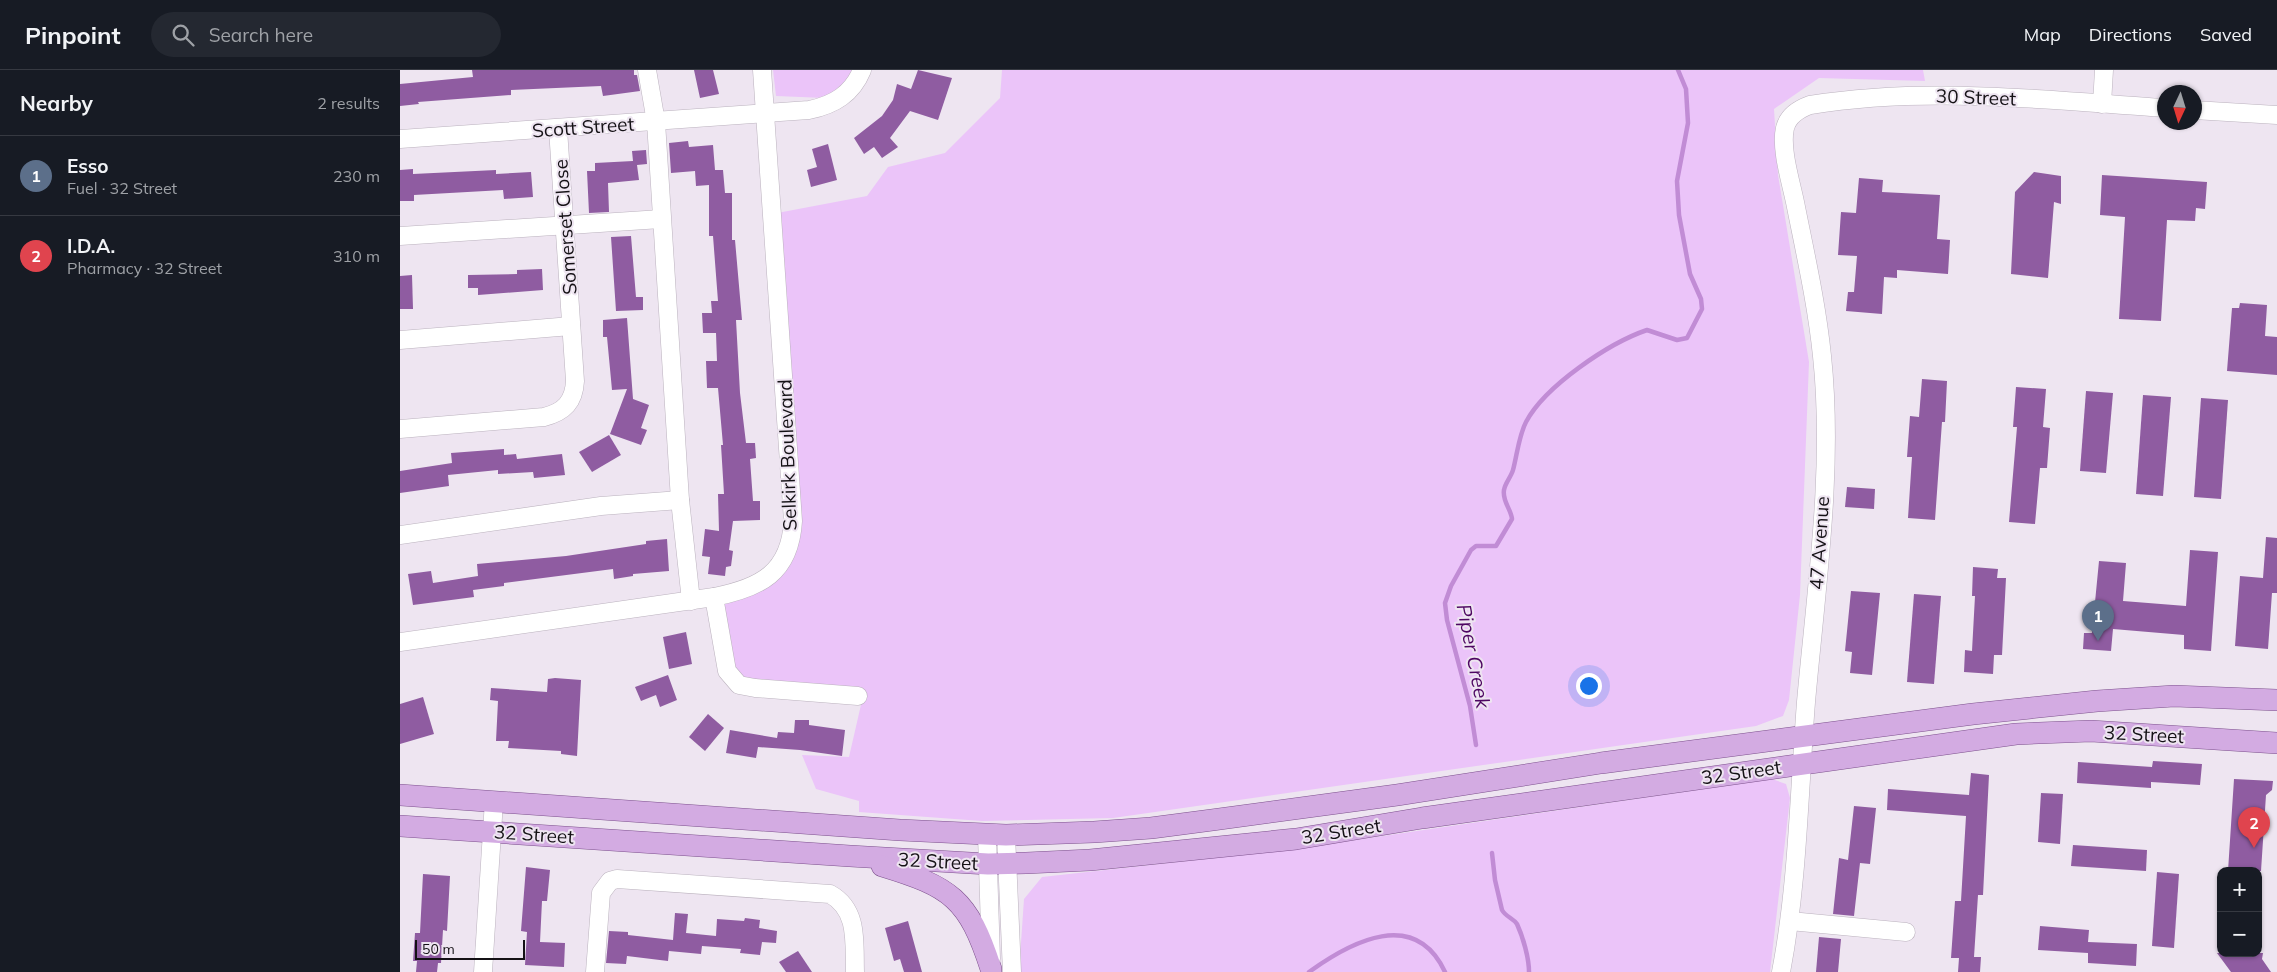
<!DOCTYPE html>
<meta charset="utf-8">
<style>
:root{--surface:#171b24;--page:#242831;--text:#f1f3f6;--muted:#9ea1a6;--line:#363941;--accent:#8c9099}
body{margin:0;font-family:Mulish,sans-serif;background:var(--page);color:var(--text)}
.controls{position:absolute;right:15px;bottom:15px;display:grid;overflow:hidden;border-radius:10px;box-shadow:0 1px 4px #0004}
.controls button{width:45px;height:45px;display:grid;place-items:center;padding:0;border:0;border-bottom:1px solid var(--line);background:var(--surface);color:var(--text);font:25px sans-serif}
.compass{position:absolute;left:1757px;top:15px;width:45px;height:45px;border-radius:50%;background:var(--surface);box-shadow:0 1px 4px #0004;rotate:184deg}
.scale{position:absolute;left:15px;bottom:12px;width:110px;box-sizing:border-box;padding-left:5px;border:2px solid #141115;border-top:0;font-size:14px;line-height:18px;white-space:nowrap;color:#141115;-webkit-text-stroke:4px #eee5f1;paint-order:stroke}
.you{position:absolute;left:1188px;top:615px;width:18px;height:18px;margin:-12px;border:4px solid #fff;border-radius:50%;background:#1a73e8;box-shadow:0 0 0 8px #1a73e833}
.badge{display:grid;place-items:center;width:32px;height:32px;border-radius:50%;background:var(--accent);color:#fff;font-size:16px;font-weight:700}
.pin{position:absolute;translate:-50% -41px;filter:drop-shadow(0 1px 2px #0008)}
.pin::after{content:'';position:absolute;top:26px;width:18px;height:15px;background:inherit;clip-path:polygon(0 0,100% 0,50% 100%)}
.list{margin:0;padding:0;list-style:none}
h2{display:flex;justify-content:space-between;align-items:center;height:65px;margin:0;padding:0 20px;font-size:21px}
h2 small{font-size:16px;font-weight:400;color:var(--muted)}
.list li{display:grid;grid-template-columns:32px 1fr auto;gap:15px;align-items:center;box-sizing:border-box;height:80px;padding:0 20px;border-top:1px solid var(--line)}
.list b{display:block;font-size:19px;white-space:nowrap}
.list p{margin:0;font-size:16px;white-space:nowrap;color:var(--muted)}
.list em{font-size:16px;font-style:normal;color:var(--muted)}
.icon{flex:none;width:28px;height:28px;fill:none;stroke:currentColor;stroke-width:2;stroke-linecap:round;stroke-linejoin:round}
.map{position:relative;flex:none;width:1877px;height:902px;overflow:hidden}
header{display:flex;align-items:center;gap:30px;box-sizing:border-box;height:70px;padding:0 25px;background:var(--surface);border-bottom:1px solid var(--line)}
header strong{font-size:24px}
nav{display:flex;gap:28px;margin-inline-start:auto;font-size:18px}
.search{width:350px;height:45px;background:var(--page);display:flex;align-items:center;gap:12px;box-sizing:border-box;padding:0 18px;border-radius:28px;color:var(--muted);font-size:19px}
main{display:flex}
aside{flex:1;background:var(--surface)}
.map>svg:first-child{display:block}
</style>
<header>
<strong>Pinpoint</strong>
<div class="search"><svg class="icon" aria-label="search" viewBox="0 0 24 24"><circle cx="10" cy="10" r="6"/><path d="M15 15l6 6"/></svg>Search here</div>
<nav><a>Map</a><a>Directions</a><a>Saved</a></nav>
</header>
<main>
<aside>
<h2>Nearby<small>2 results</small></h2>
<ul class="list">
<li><span class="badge" style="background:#5c6f8a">1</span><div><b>Esso</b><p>Fuel · 32 Street</p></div><em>230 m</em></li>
<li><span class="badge" style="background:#e0444e">2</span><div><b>I.D.A.</b><p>Pharmacy · 32 Street</p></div><em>310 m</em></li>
</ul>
</aside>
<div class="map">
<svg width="1877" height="902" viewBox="0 0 1877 902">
<rect width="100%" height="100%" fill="#eee5f1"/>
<g fill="#ebc4f9">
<path d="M373 0H452L451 8 425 28 376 26Z"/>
<path d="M602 0H1523L1525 11 1419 8 1374 39 1378 105 1409 292 1400 525 1389 630 1383 646 1356 656 713 748 582 751 459 742V731L416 719 402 685 449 687 463 626 339 615 314 527 341 522 390 475 372 144 467 126 488 97 545 83 600 28Z"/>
<path d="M1372 709 1386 714 1390 728 1370 902H619L624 829 642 807 894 779Z"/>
</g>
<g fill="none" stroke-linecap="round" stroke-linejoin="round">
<g stroke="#c18cd5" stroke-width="4.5">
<path d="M1076 675 1070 636 1047 550 1045 533 1051 516 1071 480 1076 476H1096L1112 449C1111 439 1102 431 1104 420 1105 413 1111 407 1113 400 1117 385 1119 365 1126 352 1145 316 1209 273 1247 260L1277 270 1287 268 1302 239 1301 229 1290 204 1279 145 1277 111 1288 53 1286 19 1278 0"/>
<path d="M1092 783 1095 810 1102 840C1106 847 1113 848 1117 854 1123 867 1129 888 1129 902"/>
<path d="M909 902C952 871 1015 838 1045 902"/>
</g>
</g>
<g fill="#8f5ca1">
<path d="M72 0H234V5H237L240 21 203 26 201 16 111 20V25L18 32 19 34 0 36V14L73 7Z"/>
<path d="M294 0H313L319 24 300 28Z"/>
<path d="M518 0 552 8 538 50 510 41 490 68 498 77 482 88 474 77 464 84 454 68 482 46 493 30 497 14 511 19Z"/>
<path d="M288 71 289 77 313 75 315 100H323L325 123H332V170H335L342 250H336L340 323 346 373H355L356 388 350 389 353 431H360V450L333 451 329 480 333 481 331 496 326 497 325 506 308 504 310 487 302 486 305 459 319 461 318 424H324L321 375H323L318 318H307L306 291H317L316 263H303L302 243H312L311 231H318L313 166H309V115L296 116 295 101 271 103 269 73Z"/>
<path d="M428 74 437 110 411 117 407 100 417 97 412 79Z"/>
<path d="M246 80 247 94 237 95 239 110 208 113 209 142 189 143 187 101H195V93L233 91 232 81Z"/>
<path d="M13 99V104L96 100V104L131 102 133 127 104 129 103 120 14 125V131H0V100Z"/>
<path d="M1634 102 1661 106V134L1654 132 1648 208 1611 204 1615 122Z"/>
<path d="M1702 105 1807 112 1805 139 1796 138 1795 151 1767 150 1761 251 1719 249 1725 147 1700 145Z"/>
<path d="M1459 108 1483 110 1482 122 1540 125 1537 169 1550 170 1548 204 1497 200V208L1484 207 1482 244 1446 241 1448 222H1454L1457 186 1438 185 1441 142 1456 143Z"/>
<path d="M231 166 236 227H243V240L216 241 211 167Z"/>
<path d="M142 199 143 220 78 225V218H68V205L117 204V200Z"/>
<path d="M12 205 13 239H0V206Z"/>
<path d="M1840 233 1867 235 1865 266 1877 267V305L1827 301 1832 238H1839Z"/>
<path d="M227 248 233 329 249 335 241 358 247 360 241 375 210 364 227 319 212 320 207 267H203V250Z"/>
<path d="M1522 309 1547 311 1545 352H1542L1535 450 1508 448 1512 387H1507L1510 346 1519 347Z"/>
<path d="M1616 317 1646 319 1643 357 1650 358 1647 398H1640L1635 454 1609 452 1617 357H1613Z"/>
<path d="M1686 321 1713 323 1706 403 1680 401Z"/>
<path d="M1743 325 1771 327 1763 426 1736 424Z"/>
<path d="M1801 328 1828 330 1821 429 1794 427Z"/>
<path d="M209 365 221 385 192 402 179 382Z"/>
<path d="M104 379V385L116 384 117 389 162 384 165 405 134 408 133 402 98 404V400L48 405 49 416 0 423V401L52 393 51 383Z"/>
<path d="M1447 417 1475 419 1474 439 1445 437Z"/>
<path d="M1866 467 1877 468V523H1872L1868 579 1835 576 1840 506 1863 508Z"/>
<path d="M267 469 269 501 233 504V506L214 509 213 499 104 513V516L73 520 74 527 13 535 8 504 31 501 33 513 78 506 77 494 166 486 246 474V471Z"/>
<path d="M1790 480 1818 482 1811 581 1784 579V565L1713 559 1711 581 1683 579 1684 563H1692L1699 491 1726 493 1723 531 1786 536Z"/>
<path d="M1573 497 1598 499 1597 508H1606L1602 585H1594L1593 604 1564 602 1565 580 1572 581 1575 526H1572Z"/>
<path d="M1451 521 1480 523 1472 605 1450 603 1452 582 1445 581Z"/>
<path d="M1514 524 1541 526 1534 614 1507 612Z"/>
<path d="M286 562 292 594 269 599 263 567Z"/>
<path d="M268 605 277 630 260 637 256 625 241 631 235 617Z"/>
<path d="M155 608 181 610 177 686 161 684V681L108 678 109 671H96L98 631 90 630 91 618 147 622 148 609Z"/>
<path d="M23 627 34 664 0 674V634Z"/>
<path d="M308 644 324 658 305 681 289 667Z"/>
<path d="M395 650H409V655L445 660 442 686 400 680 358 677 356 688 326 683 330 660 377 668 378 662 394 663Z"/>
<path d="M1753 691 1802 694 1800 715 1751 712V718L1677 713 1678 692 1752 697Z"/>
<path d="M1571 703 1589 705 1583 825H1578L1574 887H1581L1580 902H1558L1559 888H1551L1555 831H1561L1566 746 1487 740 1488 719 1569 725Z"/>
<path d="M1834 709 1873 711 1872 720 1866 725 1861 801H1828Z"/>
<path d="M1641 723 1663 724 1660 774 1638 772Z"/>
<path d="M1454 736 1476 738 1470 794 1460 793 1454 846 1433 844 1439 788 1448 790Z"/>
<path d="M1673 775 1747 780 1746 801 1671 796Z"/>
<path d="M126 797 150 800 147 831H142L140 872 165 873 164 897 125 895 127 862 121 861Z"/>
<path d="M1757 802 1779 804 1774 878 1752 876Z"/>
<path d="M23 804 50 806 47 861 43 860 41 893H38L37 902H16L17 891H13L15 863H20Z"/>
<path d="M275 843 288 844 286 863 316 866 317 849 344 851 345 848 360 850 359 858 377 861 376 873 362 872 360 885 340 883 341 879 302 876 301 884 269 881 268 891 227 886 226 894 206 893 209 861 228 862V865L273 870Z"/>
<path d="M508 851 522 902H504L500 889 494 891 485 858Z"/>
<path d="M1640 856 1689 860 1688 872 1737 874 1736 896 1688 893V883L1638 880Z"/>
<path d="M1419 867 1441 869 1438 902H1416Z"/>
<path d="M398 881 412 902H386L379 892Z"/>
<path d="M1817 883H1863L1862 889 1871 902H1831Z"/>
</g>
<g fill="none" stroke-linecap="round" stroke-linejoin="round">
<defs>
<g id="minor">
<path d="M247 0 256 52 280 430 291 531"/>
<path d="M1702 34 1704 0"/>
<path d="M1794 40 1877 45"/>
<path d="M0 69 409 40C434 35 452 24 462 0"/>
<path d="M0 166 261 149"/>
<path d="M0 270 171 256"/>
<path d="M0 359 144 347C164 342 174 332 175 311L158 59"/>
<path d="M0 465 201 436 280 430"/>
<path d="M314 527 327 601 339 615 355 618 458 626"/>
<path d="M0 572 314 527C360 518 390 503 393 451L362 0"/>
<path d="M587 765 591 889"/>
<path d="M606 765 612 902"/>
<path d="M1390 851 1506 862"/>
<path d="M83 902 94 731"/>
<path d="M195 902 201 823 210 811 217 809 430 824C459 840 454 873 455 902"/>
<path d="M1381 902C1398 813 1399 722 1406 632 1416 520 1434 398 1422 286 1417 236 1406 187 1396 137 1392 115 1380 80 1385 58 1388 46 1399 39 1410 35 1528 16 1647 30 1764 38"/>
</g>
<g id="major">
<path d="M0 725 500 760 606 765 694 762 751 758 812 750 997 725 1201 693 1573 644 1697 631 1774 626 1877 630"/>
<path d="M0 756 450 786 588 794 626 793 690 790 896 769 1022 748 1616 664 1691 661 1877 673"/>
<path d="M482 796C551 817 568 828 591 899"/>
</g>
</defs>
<use href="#minor" stroke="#bbb2be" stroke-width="19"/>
<use href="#major" stroke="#7d518d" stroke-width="22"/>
<use href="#minor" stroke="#fff" stroke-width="18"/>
<use href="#major" stroke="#d3abe2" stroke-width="21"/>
</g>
<g text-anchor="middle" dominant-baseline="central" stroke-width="4" stroke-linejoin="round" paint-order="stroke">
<g font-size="19" fill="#141115" stroke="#eee5f1">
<text transform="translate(1576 27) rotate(2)">30 Street</text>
<text transform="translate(183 57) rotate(-4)">Scott Street</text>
<text transform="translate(165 157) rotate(-94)">Somerset Close</text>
<text transform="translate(387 385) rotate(-92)">Selkirk Boulevard</text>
<text transform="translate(1419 473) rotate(-86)">47 Avenue</text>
<text transform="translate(1744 664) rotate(3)">32 Street</text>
<text transform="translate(1341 702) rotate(-8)">32 Street</text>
<text transform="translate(941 761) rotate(-9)">32 Street</text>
<text transform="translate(134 764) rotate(4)">32 Street</text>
<text transform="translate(538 791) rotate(3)">32 Street</text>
</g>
<g font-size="20" font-style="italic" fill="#4e0762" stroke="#eee5f1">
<text transform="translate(1074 586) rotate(79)">Piper Creek</text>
</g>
</g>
</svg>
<div class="controls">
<button>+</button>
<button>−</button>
</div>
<svg class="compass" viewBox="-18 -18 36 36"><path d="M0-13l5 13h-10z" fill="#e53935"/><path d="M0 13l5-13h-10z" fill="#9ea1a6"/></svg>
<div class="scale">50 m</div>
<div class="you"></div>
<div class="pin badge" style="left:1698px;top:571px;background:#5c6f8a">1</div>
<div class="pin badge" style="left:1854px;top:778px;background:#e0444e">2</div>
</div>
</main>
